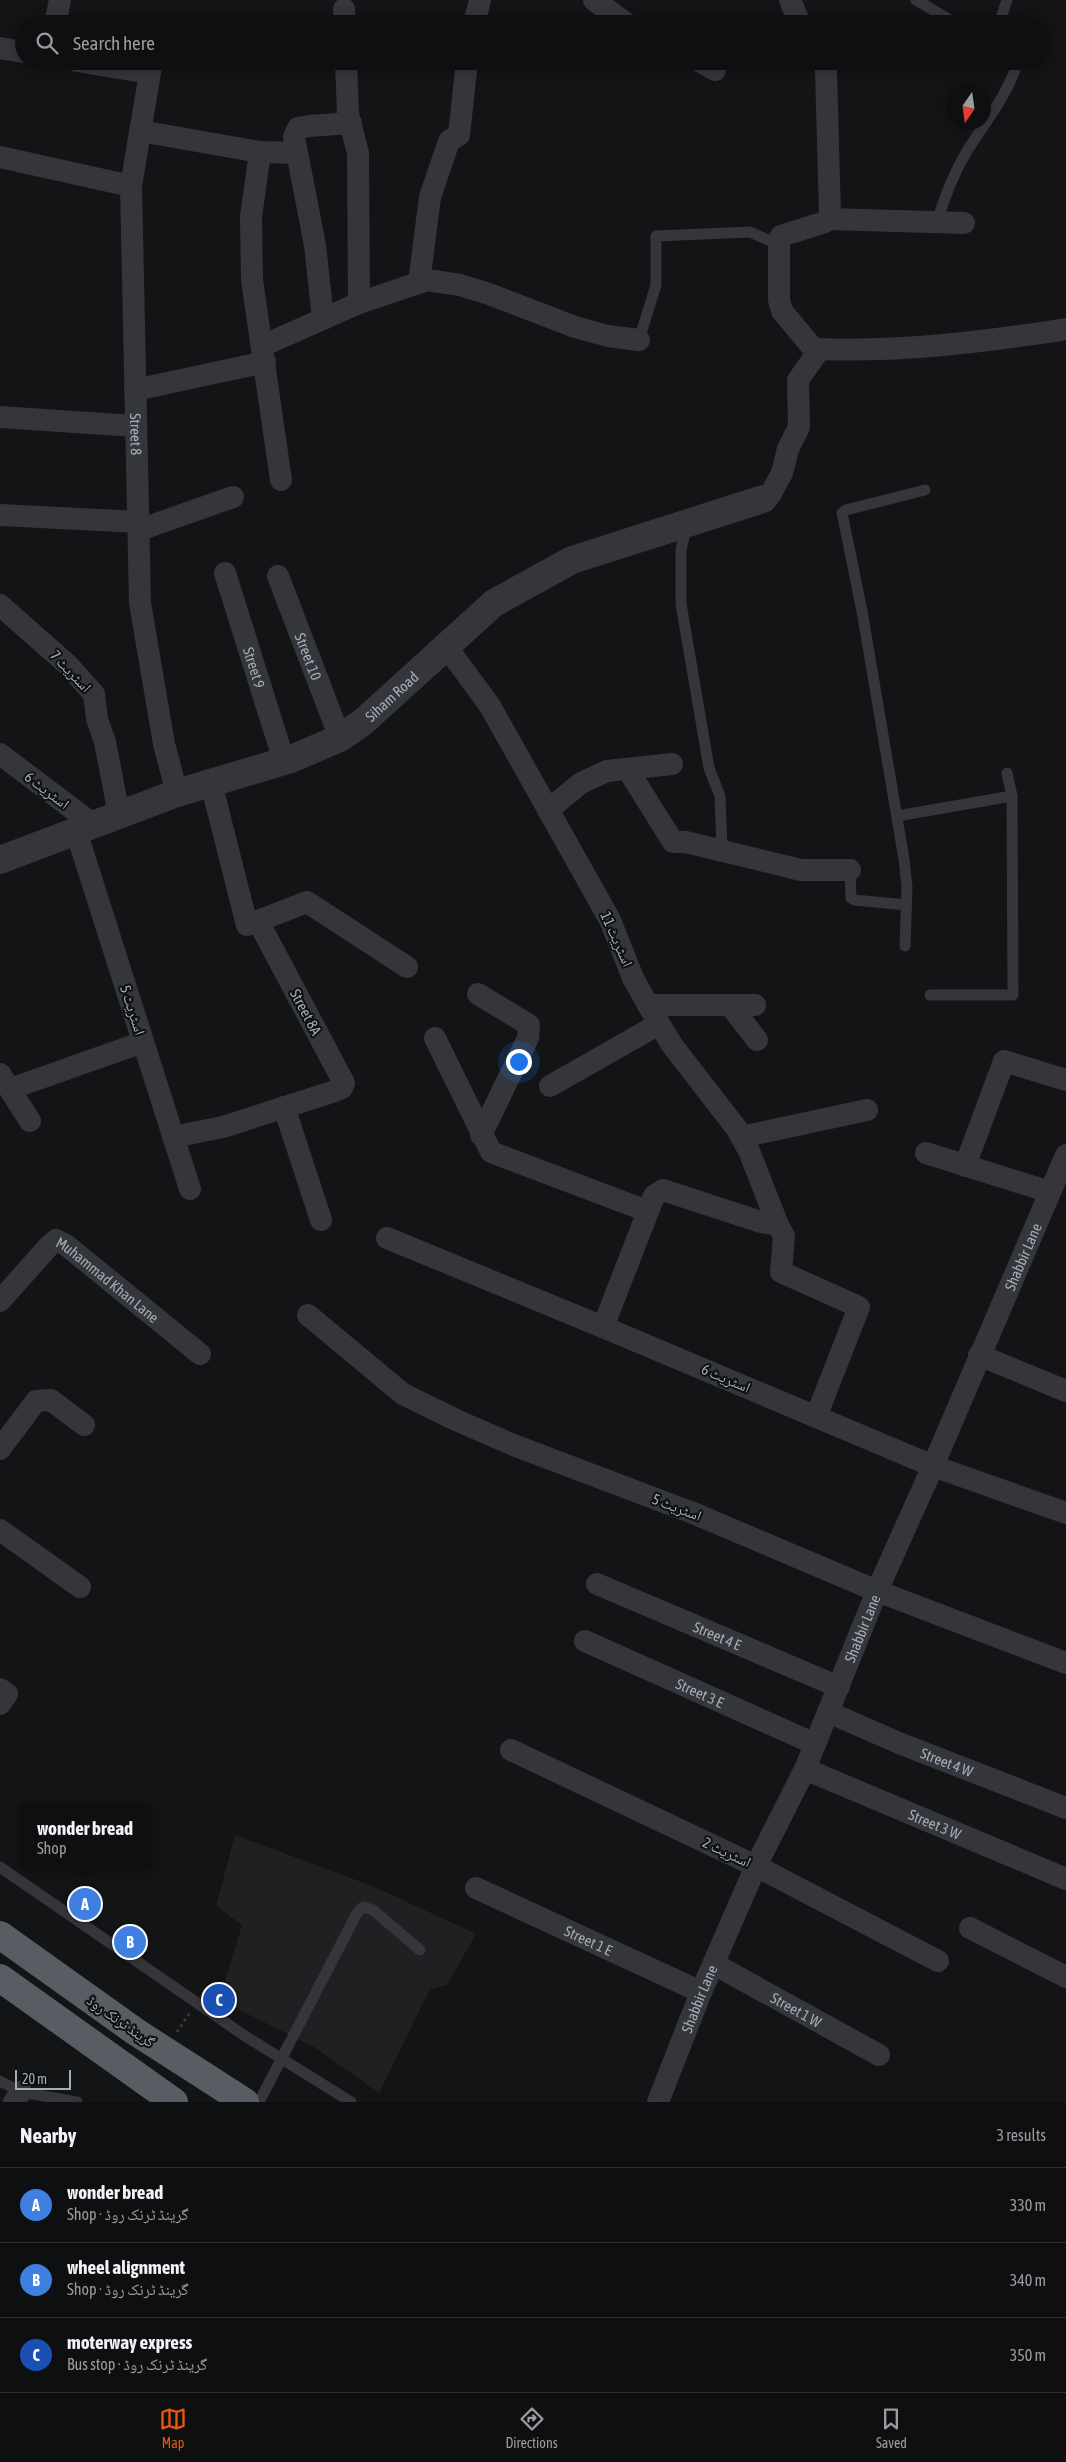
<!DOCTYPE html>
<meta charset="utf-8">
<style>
:root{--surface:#0e0f10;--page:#171819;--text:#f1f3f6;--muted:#9b9c9f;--line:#2e2f30;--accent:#ea580c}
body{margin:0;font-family:"Asap Condensed","Noto Naskh Arabic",sans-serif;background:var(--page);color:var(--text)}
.compass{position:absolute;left:946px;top:85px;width:45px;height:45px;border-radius:50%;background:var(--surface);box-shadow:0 2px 12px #0003;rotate:193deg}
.scale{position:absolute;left:15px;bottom:12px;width:56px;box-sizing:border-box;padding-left:5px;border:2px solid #a4acb7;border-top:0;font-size:14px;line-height:18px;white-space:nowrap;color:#a4acb7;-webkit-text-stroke:4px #0e0f10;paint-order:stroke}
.you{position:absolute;left:518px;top:1061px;width:18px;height:18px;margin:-12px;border:4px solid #fff;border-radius:50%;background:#1a73e8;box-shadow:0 0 0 8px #1a73e833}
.badge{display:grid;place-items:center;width:32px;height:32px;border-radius:50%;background:var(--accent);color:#fff;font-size:16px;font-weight:700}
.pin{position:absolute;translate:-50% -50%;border:2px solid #fff;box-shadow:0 1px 5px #0006}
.popup{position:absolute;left:20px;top:1804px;width:130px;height:65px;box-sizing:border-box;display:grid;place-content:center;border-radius:0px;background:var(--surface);filter:drop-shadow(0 1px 4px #0005);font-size:16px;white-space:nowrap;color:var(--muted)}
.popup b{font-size:19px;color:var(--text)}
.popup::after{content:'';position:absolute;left:50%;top:100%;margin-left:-10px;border:10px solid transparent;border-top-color:var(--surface)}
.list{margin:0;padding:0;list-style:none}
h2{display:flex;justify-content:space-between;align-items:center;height:65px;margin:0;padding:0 20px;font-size:21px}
h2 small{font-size:16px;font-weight:400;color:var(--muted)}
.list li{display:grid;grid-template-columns:32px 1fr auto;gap:15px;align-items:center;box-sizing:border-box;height:75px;padding:0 20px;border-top:1px solid var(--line)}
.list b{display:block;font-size:19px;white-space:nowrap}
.list p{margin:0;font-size:16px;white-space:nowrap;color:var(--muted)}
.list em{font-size:16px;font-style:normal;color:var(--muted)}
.icon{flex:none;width:28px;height:28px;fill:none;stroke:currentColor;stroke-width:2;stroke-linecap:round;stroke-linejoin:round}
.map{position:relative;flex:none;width:1066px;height:2102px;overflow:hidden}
.search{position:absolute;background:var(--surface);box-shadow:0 2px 12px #0003;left:15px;right:15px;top:15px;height:55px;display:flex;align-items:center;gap:12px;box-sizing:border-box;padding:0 18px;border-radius:28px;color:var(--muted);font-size:19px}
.sheet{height:290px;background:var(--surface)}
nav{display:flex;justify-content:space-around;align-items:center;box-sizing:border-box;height:70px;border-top:1px solid var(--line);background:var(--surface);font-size:14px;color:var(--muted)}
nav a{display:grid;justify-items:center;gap:2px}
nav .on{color:var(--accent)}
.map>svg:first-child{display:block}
</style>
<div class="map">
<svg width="1066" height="2102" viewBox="0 0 1066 2102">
<rect width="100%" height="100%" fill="#131415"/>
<path fill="#1f2022" d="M235 1835 375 1887 476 1934 447 1985 430 1989 379 2093 314 2047 219 2000 242 1925 216 1906Z"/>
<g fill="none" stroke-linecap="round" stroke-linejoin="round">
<path stroke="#3a3d42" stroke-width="3" stroke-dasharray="2.5 4" stroke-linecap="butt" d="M177 2032 189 2014"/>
<g stroke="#34363b" stroke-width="11">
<path d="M916 0 957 24"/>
<path d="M999 24 1007 0"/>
<path d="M937 222C944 198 954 173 967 151 985 122 1008 95 1018 61"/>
<path d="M639 340 656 285V236L750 232 768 240H779"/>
<path d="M687 524 681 550V604L709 768 720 796 722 850"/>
<path d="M897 816 1012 796"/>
<path d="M850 870 851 898 854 900 907 905"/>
<path d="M905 946 907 887 904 859 862 611 842 513 846 510 925 490"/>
<path d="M930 995H1013L1012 796 1007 773"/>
<path d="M0 1867 245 2036 351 2102"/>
<path d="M0 2081 21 2092 77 2102"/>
<path d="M259 2102 357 1913 363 1907 373 1910 420 1950"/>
</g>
<g stroke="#34363b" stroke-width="22">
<path d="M594 0 627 24"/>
<path d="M790 0 800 24"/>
<path d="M344 9 345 24"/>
<path d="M55 24 60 0"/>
<path d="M474 24 480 0"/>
<path d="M0 48 24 52"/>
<path d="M77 61 149 73"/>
<path id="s1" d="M152 61 131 186 140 603 164 744 177 793"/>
<path d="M346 61 348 114 358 153 359 303"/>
<path d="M699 61 715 70"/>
<path d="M140 131 260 152 297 153"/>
<path d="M260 152 251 217 252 280 281 480"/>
<path d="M0 157 131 186"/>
<path d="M828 219 964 223"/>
<path d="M419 283 430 197 449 141 459 135 467 61"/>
<path d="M323 319 315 245 294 137 298 128 309 126 351 123"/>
<path d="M262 346 359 303 427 280 460 285 489 294 575 327 608 336 639 340"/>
<path d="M817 353 782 311 779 300V240L781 236 825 222 830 216 826 70 823 61"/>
<path d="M135 390 265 362"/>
<path d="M0 417 134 426"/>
<path d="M763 499 770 495 782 473 788 449 799 427 798 380 820 349C902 352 985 342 1066 329"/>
<path d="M0 515 139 522"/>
<path d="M139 530 233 497"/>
<path id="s2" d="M225 573 284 761"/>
<path id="s3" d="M278 576 340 738"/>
<path d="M0 605 68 665 94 694 97 719 105 742 119 815"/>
<path d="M446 646 490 706 610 920 633 978 648 1005 672 1045 737 1129 749 1151 778 1225 761 1222 663 1190 654 1196 603 1327"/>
<path d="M0 754 94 825"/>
<path d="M628 770 673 842H686L801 870H850"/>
<path d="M548 810 581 783 607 771 672 764"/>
<path d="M76 831 190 1189"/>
<path d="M258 921 307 902 407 967"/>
<path d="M478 994 529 1025 528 1038 481 1135"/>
<path d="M648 1005H755"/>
<path d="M730 1005 757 1040"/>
<path d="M435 1038 491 1152 647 1211"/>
<path d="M0 1074 30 1121"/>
<path d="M550 1086 659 1024"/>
<path d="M10 1089 143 1042"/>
<path d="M284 1107 321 1220"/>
<path d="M173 1137 223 1127 335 1091 342 1088 344 1083 258 921 247 925 211 783"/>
<path d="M741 1137 867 1110"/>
<path d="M926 1153 1050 1192"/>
<path d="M965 1166 1004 1061 1066 1080"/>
<path d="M778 1225 784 1236 781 1272 859 1307 816 1417"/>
<path d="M387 1238 603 1327 933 1466 1066 1513"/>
<path id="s4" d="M0 1301 49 1246 56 1240 66 1245 200 1354"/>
<path d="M308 1315 403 1394 456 1420 511 1444 693 1513 877 1591 1066 1663"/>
<path d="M979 1355 1066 1391"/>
<path d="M0 1449 36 1401 51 1400 84 1425"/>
<path d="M0 1530 80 1587"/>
<path id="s5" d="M597 1584 839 1687"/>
<path id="s6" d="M585 1641 815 1744"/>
<path d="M0 1689 7 1694 0 1704"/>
<path id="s7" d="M828 1712 899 1743 1066 1808"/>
<path d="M511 1750 756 1866 938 1961"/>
<path id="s8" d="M805 1769 1066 1879"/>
<path id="s9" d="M476 1888 701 1992"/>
<path d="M970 1928 1066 1977"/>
<path id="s10" d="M714 1964 879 2055"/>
<path d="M14 2102 21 2092"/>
<path id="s11" d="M658 2102 701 1992 756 1866 805 1769 877 1591 933 1466 1066 1155"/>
</g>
<path stroke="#34363b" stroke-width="28" id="s12" d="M0 860 177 793 291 759 340 738 363 722 494 603 572 560 763 499"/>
<g stroke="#585c63" stroke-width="28">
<path d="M0 1935 136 2032 245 2102"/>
<path d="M0 1978 174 2102"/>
</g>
</g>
<g text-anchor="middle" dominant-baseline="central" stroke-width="4" stroke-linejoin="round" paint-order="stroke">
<g font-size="15" fill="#a4acb7" stroke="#0e0f10">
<text stroke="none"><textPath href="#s1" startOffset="375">Street 8</textPath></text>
<text stroke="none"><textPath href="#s3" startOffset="86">Street 10</textPath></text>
<text stroke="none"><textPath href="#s2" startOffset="99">Street 9</textPath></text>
<text transform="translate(71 671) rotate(46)">اسٹریٹ 7</text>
<text stroke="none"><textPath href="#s12" startOffset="428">Siham Road</textPath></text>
<text transform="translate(47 790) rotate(37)">اسٹریٹ 6</text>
<text transform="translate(617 939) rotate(66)">اسٹریٹ 11</text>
<text transform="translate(133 1010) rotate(72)">اسٹریٹ 5</text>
<text transform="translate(306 1012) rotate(62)">Street 8A</text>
<text stroke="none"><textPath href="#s11" startOffset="921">Shabbir Lane</textPath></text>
<text stroke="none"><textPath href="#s4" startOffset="148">Muhammad Khan Lane</textPath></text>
<text transform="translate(726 1378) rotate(23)">اسٹریٹ 6</text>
<text transform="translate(677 1507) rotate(21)">اسٹریٹ 5</text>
<text stroke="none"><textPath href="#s11" startOffset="516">Shabbir Lane</textPath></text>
<text stroke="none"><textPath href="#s5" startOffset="131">Street 4 E</textPath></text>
<text stroke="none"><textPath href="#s6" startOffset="126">Street 3 E</textPath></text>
<text stroke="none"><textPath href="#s7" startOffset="129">Street 4 W</textPath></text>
<text stroke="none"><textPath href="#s8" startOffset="141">Street 3 W</textPath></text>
<text transform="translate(727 1852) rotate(25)">اسٹریٹ 2</text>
<text stroke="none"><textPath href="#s9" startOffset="124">Street 1 E</textPath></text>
<text stroke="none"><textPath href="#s11" startOffset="111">Shabbir Lane</textPath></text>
<text stroke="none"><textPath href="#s10" startOffset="94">Street 1 W</textPath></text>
<text transform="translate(121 2021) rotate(35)">گرینڈ ٹرنک روڈ</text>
</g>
</g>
</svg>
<svg class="compass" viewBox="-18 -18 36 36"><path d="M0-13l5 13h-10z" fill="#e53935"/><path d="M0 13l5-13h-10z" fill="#9b9c9f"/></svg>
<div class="scale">20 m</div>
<div class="you"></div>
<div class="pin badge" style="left:85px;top:1904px;background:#3f7fe0">A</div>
<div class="popup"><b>wonder bread</b>Shop</div>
<div class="pin badge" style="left:130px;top:1942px;background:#3f7fe0">B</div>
<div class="pin badge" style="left:219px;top:2000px;background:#1a4fb4">C</div>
<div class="search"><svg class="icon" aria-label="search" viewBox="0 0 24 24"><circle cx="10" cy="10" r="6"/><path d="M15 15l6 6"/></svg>Search here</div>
</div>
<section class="sheet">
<h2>Nearby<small>3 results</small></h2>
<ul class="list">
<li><span class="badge" style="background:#3f7fe0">A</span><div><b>wonder bread</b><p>Shop · گرینڈ ٹرنک روڈ</p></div><em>330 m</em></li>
<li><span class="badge" style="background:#3f7fe0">B</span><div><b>wheel alignment</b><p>Shop · گرینڈ ٹرنک روڈ</p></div><em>340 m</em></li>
<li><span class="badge" style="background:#1a4fb4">C</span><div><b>moterway express</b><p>Bus stop · گرینڈ ٹرنک روڈ</p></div><em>350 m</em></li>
</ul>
</section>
<nav>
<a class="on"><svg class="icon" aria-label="map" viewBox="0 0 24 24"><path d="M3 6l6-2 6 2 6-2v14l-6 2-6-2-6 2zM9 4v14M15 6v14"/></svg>Map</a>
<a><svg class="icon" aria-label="directions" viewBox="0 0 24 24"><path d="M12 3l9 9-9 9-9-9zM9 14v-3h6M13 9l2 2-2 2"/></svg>Directions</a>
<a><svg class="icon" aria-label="saved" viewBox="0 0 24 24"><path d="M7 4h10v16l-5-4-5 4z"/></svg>Saved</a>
</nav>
